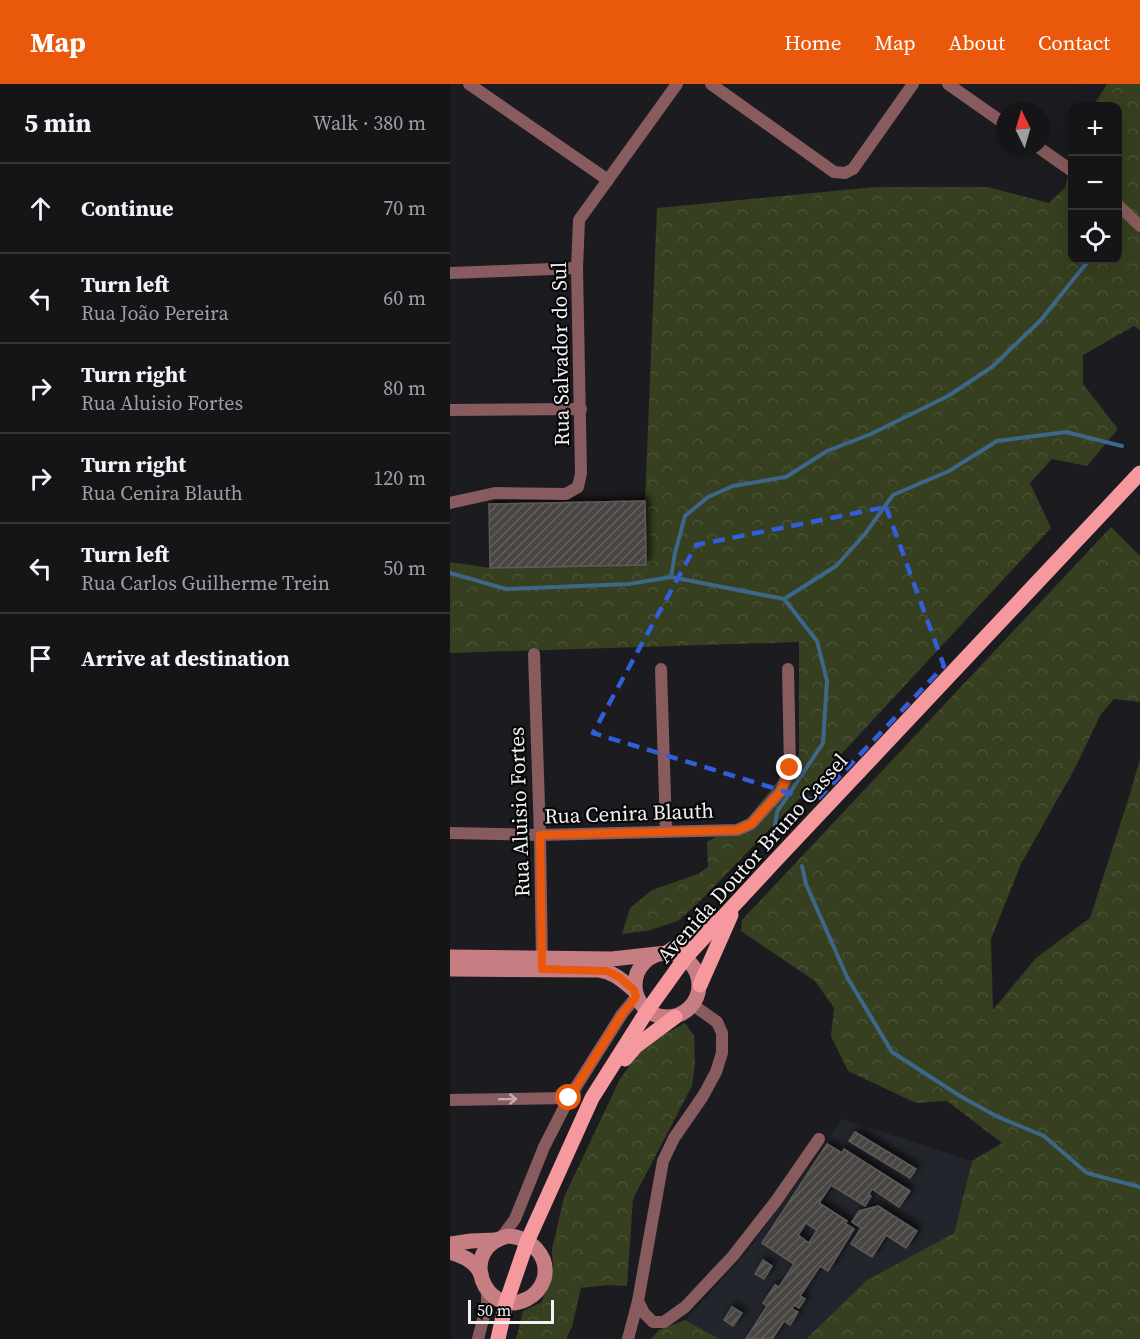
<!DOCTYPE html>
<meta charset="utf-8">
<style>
:root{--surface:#151518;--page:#1e1e21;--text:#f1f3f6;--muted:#9d9fa2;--line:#343437;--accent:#ea580c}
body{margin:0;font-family:"Source Serif 4",serif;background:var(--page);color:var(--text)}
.controls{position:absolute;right:18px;top:18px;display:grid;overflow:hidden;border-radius:12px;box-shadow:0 6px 24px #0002}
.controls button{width:54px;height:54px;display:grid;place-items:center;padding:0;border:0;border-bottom:2px solid var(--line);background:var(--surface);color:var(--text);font:30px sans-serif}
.compass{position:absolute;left:546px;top:18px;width:54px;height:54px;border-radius:50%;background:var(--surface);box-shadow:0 6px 24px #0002;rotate:355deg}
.scale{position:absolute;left:18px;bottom:15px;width:86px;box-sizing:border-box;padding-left:6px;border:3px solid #f1f2f4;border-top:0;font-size:16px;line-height:21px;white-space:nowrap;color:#f1f2f4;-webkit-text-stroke:4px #070708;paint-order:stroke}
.stop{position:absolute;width:18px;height:18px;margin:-14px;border:4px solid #ea580c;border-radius:50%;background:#fff}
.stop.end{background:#ea580c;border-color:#fff;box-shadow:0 2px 6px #0008}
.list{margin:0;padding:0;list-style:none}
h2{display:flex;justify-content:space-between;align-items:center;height:78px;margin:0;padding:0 24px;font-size:26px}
h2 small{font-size:20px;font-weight:400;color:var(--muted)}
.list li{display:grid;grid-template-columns:39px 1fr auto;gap:18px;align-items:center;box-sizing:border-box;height:90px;padding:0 24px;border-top:2px solid var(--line)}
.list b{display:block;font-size:22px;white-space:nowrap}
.list p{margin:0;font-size:20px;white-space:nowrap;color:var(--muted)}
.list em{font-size:20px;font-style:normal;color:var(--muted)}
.icon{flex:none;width:33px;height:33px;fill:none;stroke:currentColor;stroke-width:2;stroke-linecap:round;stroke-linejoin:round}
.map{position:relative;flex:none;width:690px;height:1255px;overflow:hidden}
header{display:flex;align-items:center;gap:36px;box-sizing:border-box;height:84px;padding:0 30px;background:var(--accent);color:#fff}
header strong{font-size:28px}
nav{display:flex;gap:33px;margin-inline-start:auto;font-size:21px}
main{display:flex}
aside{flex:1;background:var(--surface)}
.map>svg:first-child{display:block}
</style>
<header>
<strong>Map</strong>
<nav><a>Home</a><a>Map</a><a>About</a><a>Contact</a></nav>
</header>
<main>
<aside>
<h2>5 min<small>Walk · 380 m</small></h2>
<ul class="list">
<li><svg class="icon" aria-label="ahead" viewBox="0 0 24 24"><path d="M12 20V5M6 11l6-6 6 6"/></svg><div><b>Continue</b></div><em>70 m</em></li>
<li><svg class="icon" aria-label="left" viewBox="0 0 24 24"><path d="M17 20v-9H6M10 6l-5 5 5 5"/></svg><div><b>Turn left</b><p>Rua João Pereira</p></div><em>60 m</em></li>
<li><svg class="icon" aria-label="right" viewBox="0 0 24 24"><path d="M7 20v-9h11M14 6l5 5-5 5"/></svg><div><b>Turn right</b><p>Rua Aluisio Fortes</p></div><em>80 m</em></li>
<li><svg class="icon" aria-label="right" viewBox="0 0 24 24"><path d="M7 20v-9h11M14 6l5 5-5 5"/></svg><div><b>Turn right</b><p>Rua Cenira Blauth</p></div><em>120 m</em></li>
<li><svg class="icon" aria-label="left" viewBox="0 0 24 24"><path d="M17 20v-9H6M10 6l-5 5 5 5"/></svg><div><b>Turn left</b><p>Rua Carlos Guilherme Trein</p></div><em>50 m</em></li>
<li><svg class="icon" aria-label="arrive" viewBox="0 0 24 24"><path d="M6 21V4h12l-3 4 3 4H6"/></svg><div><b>Arrive at destination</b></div></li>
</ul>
</aside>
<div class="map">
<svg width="690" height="1255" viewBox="0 0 690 1255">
<defs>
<pattern id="forest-crowns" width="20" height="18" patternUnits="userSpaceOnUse" patternTransform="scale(1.5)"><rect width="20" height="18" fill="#363f1f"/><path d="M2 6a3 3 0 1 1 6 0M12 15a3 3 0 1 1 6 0" fill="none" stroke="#4a5235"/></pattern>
<pattern id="building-hatch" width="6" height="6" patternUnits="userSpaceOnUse" patternTransform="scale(1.5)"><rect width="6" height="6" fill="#484542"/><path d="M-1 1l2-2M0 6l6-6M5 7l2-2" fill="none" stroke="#63605e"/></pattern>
<filter id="shadow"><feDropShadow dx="4.5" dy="-4.5" stdDeviation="3" flood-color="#0009"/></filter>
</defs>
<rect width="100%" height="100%" fill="#1c1c20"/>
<path fill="#23252d" d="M392 1035 522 1077 504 1149 417 1196 356 1255H270L235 1236 297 1168Z"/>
<g fill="url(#forest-crowns)">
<path d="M657 0H690V246L684 242 633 271V300L668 345 637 382 602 375 580 399 601 444 372 691 250 817 228 837 197 847 172 850 180 824 202 806 248 790 258 783 257 758 298 734 349 671V558L0 569V478L40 484 196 481 195 417 207 124 425 103H537L599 119 615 104 622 75V176H668V22H643Z"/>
<path d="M661 443 690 472V618L664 615 651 630 625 684 571 780 541 855 543 926 586 874 640 834 679 713 690 675V1255H356L417 1196 504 1149 522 1077 552 1059 497 1017 466 1019 398 987 381 952 384 924 365 897 291 847 292 836Z"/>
<path d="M235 939 244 952 245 979 242 1002 183 1115 177 1202 158 1201 131 1204 122 1243 116 1255H66L73 1227 92 1218 103 1183 102 1165 114 1113 170 995 194 962Z"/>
<path d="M235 1236 270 1255H201L209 1246Z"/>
</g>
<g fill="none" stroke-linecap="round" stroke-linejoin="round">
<g stroke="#3d6789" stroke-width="4">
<path d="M0 489 56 505 179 500 221 493 334 515 367 557 377 597 373 659 327 728 325 742"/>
<path d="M221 493 225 469 235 432 258 413 283 402 336 393 377 367 421 350 498 312 542 283 590 237 639 176"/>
<path d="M334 515 386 482 415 450 443 411 499 387 547 357 616 348 672 362"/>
<path d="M352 782 356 800 397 893 442 968 510 1012 548 1033 594 1052 637 1089 690 1103"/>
</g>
</g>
<g fill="url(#building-hatch)" stroke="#5d5a57" stroke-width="1.5" fill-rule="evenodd" filter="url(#shadow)">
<path d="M195 417 196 481 40 484 39 420Z"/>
<path d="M405 1048 466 1085 460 1094 399 1057Z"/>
<path d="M377 1060 392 1069 394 1065 460 1107 449 1123 422 1105 419 1110 421 1112 415 1122 381 1101 369 1119 397 1137 395 1139 404 1145 378 1187 370 1182 350 1212 355 1215 349 1224 344 1221 342 1225 348 1228 340 1241 334 1237 322 1255H296L317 1222 313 1219 325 1201 329 1203 344 1180 312 1159ZM356 1139 367 1146 359 1159 348 1151Z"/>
<path d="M428 1122 467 1147 456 1164 436 1151 422 1173 401 1160 411 1144 402 1138 409 1127Z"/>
<path d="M313 1176 322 1182 314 1195 305 1190Z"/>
<path d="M282 1223 292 1229 283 1242 274 1236Z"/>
</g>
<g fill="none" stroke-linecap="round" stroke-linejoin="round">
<g stroke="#885b5e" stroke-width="12">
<path d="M19 0 158 96"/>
<path d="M261 0 384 88 395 89 403 85 463 0"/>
<path d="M498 0 555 40"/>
<path d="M588 63 622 87"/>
<path d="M668 121 690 142"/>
<path d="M0 189 127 184"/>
<path d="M0 326 131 325"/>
<path d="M0 419 45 409 116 410 128 403 131 389 127 184 129 136 227 0"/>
<path d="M84 570 90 751 92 881"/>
<path d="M211 585 216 747"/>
<path d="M0 749 90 751 287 746 301 740 331 707 340 684 338 585"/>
<path d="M243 921 267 938 272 949V969L266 988 253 1012 224 1054 213 1077 188 1217 194 1229 203 1238H214L235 1223 283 1172 326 1117 369 1055"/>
<path d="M0 1016 119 1014"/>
<path d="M51 1154 65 1135 94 1063 119 1014 172 930 186 913"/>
<path d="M28 1255 37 1220V1205"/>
<path d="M178 1255 188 1217"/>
</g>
<g stroke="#c67e83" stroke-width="15">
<circle cx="217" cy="901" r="32"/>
<path d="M0 873 162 875 207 870"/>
<path d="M0 885 149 886C164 888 173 897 184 906"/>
<path d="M58 1152C80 1153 100 1172 94 1195 91 1204 85 1211 77 1215 35 1236 6 1164 58 1152Z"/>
<path d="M0 1160 21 1157 46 1156"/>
<path d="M0 1168C14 1173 24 1176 31 1190"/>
</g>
<g stroke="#f6999f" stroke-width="15">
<path d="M217 869 260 837"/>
<path d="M250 901 281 831"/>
<path d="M175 975 186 962 225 933"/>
<path d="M48 1255 56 1219 77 1158 142 1014 197 927 235 874 324 778 690 389"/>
</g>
</g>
<defs><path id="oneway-shaft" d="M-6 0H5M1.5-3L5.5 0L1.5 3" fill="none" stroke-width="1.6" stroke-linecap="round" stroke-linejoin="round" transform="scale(1.5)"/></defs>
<use stroke="#c2aeb0" href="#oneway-shaft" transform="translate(58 1015) rotate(-1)"/>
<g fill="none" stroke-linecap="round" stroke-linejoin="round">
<path stroke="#ea580c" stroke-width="8" d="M119 1014 172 930 186 913 184 906 169 893 157 887 92 885 90 751 287 746 301 740 331 707 340 684"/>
</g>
<path fill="none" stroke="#325edb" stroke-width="4.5" stroke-dasharray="12 8" stroke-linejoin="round" d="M436 423 494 582 366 717 143 649 246 461Z"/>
<g text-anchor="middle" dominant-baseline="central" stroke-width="4.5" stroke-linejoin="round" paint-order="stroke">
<g font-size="21" fill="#f1f2f4" stroke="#070708">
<text transform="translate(110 270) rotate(-91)">Rua Salvador do Sul</text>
<text transform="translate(69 728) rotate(-92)">Rua Aluisio Fortes</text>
<text transform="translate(179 729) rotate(-2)">Rua Cenira Blauth</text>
<text transform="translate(302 774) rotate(-48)">Avenida Doutor Bruno Cassel</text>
</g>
</g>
</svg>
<div class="controls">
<button>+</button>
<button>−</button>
<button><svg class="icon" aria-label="locate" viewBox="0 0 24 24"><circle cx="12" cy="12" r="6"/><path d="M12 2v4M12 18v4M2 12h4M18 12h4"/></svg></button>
</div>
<svg class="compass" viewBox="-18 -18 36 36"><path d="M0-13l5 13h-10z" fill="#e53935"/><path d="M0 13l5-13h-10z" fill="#9d9fa2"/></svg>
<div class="scale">50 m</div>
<div class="stop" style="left:119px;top:1014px"></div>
<div class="stop end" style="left:340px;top:684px"></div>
</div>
</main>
